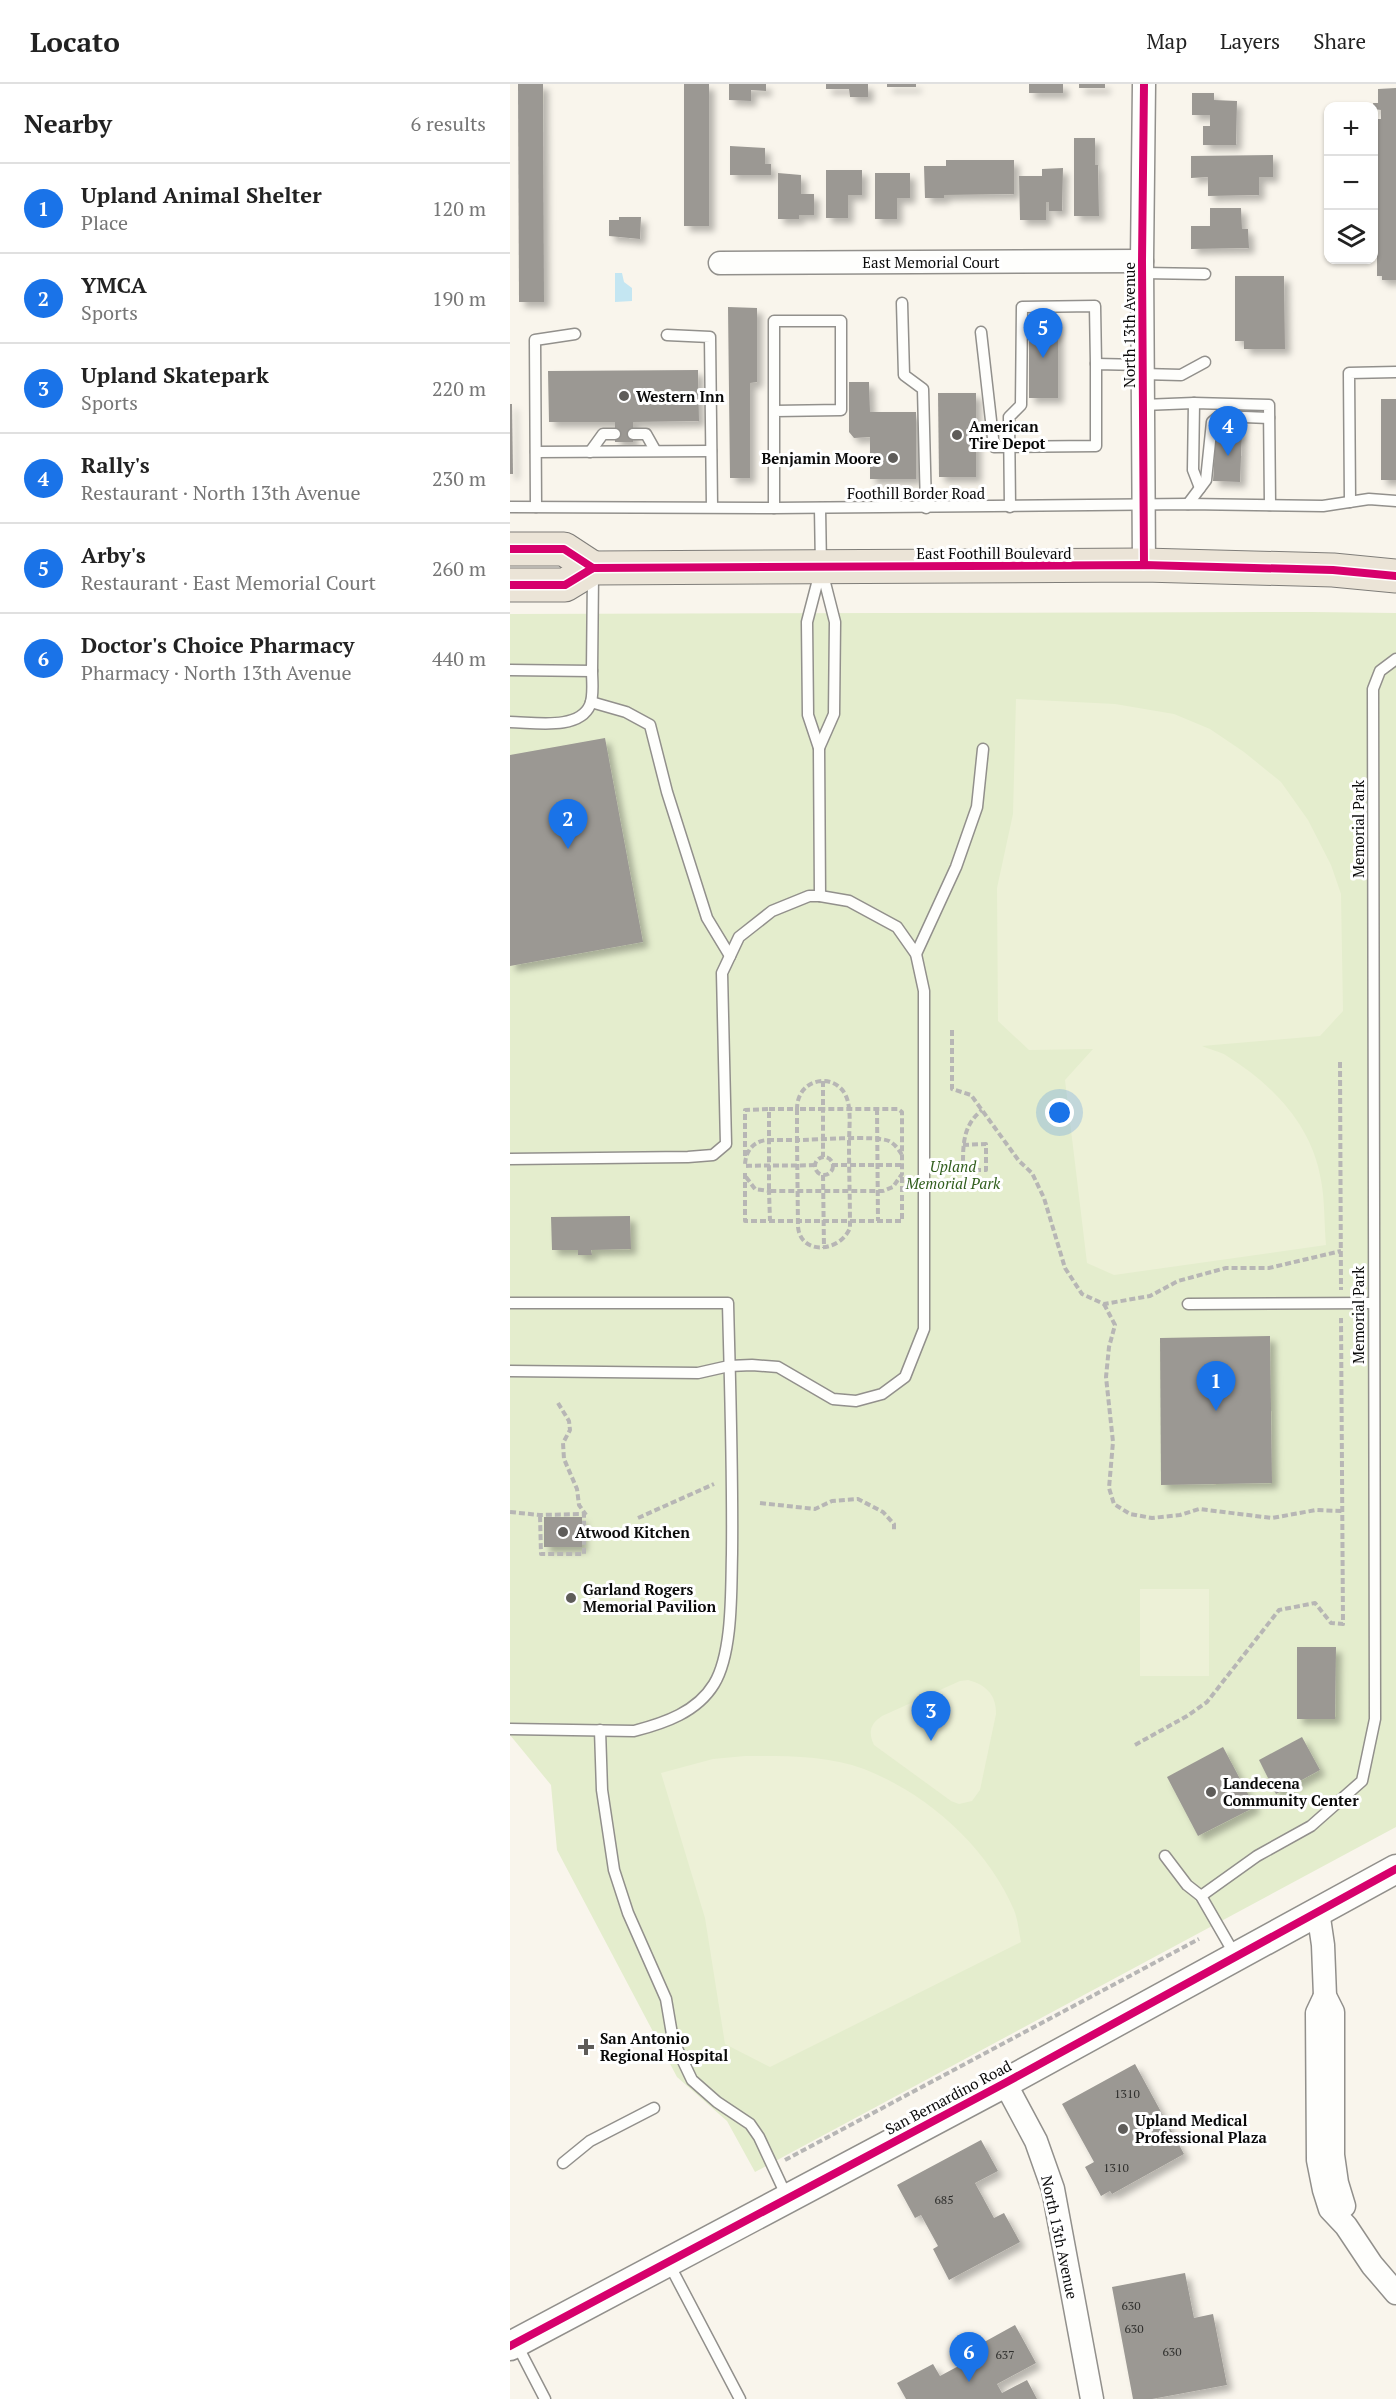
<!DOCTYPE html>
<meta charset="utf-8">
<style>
:root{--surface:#fff;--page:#f6f6f6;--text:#222;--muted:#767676;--line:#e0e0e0;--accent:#1a73e8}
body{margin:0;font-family:"PT Serif",serif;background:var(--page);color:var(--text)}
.controls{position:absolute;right:18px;top:18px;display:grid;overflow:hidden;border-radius:12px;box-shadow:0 2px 4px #0004}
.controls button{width:54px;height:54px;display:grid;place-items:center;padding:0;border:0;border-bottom:2px solid var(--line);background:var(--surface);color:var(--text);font:30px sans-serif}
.you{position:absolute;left:550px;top:1029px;width:21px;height:21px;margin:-15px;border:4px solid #fff;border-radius:50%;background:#1a73e8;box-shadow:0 0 0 9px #1a73e833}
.badge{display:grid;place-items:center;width:39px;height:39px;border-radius:50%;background:var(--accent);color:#fff;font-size:20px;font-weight:700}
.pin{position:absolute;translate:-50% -50px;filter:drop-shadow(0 2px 3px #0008)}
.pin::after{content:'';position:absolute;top:32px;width:21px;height:18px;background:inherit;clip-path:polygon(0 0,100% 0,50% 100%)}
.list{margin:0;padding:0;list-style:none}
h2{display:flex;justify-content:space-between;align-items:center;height:78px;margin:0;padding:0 24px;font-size:26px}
h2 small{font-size:20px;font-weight:400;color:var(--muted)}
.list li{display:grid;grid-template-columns:39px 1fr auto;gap:18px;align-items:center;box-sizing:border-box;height:90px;padding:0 24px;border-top:2px solid var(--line)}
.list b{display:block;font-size:22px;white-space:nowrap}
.list p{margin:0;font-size:20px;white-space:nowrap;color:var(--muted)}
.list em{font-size:20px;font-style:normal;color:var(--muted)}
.icon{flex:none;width:33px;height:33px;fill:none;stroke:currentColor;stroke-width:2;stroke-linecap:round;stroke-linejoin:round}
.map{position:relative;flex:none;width:886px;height:2315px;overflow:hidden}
header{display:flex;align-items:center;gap:36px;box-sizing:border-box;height:84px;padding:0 30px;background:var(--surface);border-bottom:2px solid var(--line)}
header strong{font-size:28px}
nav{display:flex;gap:33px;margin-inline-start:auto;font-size:21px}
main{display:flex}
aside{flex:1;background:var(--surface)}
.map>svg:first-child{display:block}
</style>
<header>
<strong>Locato</strong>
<nav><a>Map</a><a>Layers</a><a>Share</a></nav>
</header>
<main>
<aside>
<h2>Nearby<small>6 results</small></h2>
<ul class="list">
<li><span class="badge">1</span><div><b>Upland Animal Shelter</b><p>Place</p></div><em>120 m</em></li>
<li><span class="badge">2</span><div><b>YMCA</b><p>Sports</p></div><em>190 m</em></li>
<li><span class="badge">3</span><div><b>Upland Skatepark</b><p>Sports</p></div><em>220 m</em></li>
<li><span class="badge">4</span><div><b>Rally's</b><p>Restaurant · North 13th Avenue</p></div><em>230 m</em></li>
<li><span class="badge">5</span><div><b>Arby's</b><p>Restaurant · East Memorial Court</p></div><em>260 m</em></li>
<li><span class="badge">6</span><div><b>Doctor's Choice Pharmacy</b><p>Pharmacy · North 13th Avenue</p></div><em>440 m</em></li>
</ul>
</aside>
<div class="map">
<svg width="886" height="2315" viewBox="0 0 886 2315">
<defs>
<filter id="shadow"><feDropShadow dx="5.5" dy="5.5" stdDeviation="3" flood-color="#0004"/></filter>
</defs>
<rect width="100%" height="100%" fill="#f9f5ec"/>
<path fill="#e4edcd" d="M801 528 886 529V1743L245 2088 217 2037 167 1993 47 1766 41 1701 0 1651V530Z"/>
<g fill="#edf1d7">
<path d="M506 615 605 620 664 630 700 645 734 668 771 698 798 736 821 781 831 810 833 927 810 952 692 962C700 966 710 967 717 972 763 1001 802 1041 811 1096 815 1117 814 1140 816 1161L604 1191 577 1179 555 996 583 965 519 966 488 937 487 804 503 730Z"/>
<rect x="630" y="1505" width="69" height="87"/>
<path d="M458 1596C476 1601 486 1610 486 1630L470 1706 462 1717 449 1720 441 1717 364 1661C358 1648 360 1640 372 1632L450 1597Z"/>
<path d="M235 1672C274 1672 317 1671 354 1685 418 1710 477 1763 504 1826 508 1836 509 1848 511 1858L260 1983 215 1960 195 1834 151 1689 203 1675Z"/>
</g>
<path fill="#c4e6f2" d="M105 189H112L114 198 122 204V217L105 218Z"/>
<g fill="#9b9893" filter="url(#shadow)">
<path d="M8 0H33L34 218H9Z"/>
<rect x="174" y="0" width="25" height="142"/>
<path d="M219 0H256V7L241 6V17L219 16Z"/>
<path d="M316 0H358V13H340L339 5H316Z"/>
<rect x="377" y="0" width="29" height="3"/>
<rect x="519" y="0" width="34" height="9"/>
<rect x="569" y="0" width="26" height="4"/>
<path d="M886 4V196H872V192H867V99H864L865 35H871V26L864 25 863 19H868V5Z"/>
<path d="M682 9H704V16L727 17 726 61H693V42H700V31H682Z"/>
<path d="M564 54H585V81H588L589 132H564Z"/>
<path d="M220 62 255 64V80H261V91H220Z"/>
<path d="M763 71V93H749V111L698 112V93L681 94V72Z"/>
<path d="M436 76H504V110L434 111V114H415L414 82H436Z"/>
<path d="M553 84 552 127H539V118H536V136H510L509 92H532V85Z"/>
<path d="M316 86H352V111H338V134H316Z"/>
<path d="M268 89 291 91V110H304V131H289V135H268Z"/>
<path d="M365 89H400V114H387V135H365Z"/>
<path d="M700 124H731L732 145H738L739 164 681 165V142H700Z"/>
<path d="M109 133H131L130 155 99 152V136H109Z"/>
<path d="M725 192H774L775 265H734V257H725Z"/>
<path d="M218 223 247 224V298L240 299V394H220Z"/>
<rect x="519" y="233" width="29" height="81"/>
<path d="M188 286 189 337 123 338V358H105V338H39L38 287Z"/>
<path d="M339 298H359L360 328H406V395H360V353L344 354 339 348Z"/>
<path d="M428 309H466V393H429Z"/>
<rect x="871" y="315" width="15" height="81"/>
<path d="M0 320H2L3 390H0Z"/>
<path d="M706 346 732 347 730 398 703 397Z"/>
<path d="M95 654 133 858 0 882V671Z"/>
<path d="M120 1132 121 1165 81 1166 82 1171H68V1166H42L41 1133Z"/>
<path d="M760 1252 762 1399 651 1401 650 1254Z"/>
<rect x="34" y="1433" width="38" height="30"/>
<path d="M787 1563H826L825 1635H787Z"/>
<path d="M792 1653 810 1686 766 1710 749 1676Z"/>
<path d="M713 1663 745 1723 688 1752 657 1693Z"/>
<path d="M625 1980 674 2070 602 2110 600 2107 591 2112 575 2083 584 2078 552 2020Z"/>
<path d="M471 2056 488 2087 465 2099 484 2134 494 2129 510 2158 439 2196 423 2165 428 2162 411 2131 405 2134 387 2101Z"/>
<path d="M675 2189 684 2234 703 2230 717 2301 642 2315H623L602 2203Z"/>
<path d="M505 2241 526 2279 487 2300 492 2309 517 2296 527 2315H396L387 2299 423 2280 430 2292 471 2270 467 2262Z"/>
</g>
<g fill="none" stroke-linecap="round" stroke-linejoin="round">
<defs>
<g id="service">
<path d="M633 189 695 190"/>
<path d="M392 219 394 291 413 305 416 424"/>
<path d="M471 248 484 363 586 362V280L633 281"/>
<path d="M157 251 200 253 202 423"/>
<path d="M633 290 671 291 695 278"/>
<path d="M684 319 683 386 690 404"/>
<path d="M633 321 684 319 759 321 760 421"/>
<path d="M123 350H136L145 366"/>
<path d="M26 368 201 367"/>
<path d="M80 368 93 350H105"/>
<path d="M840 418 839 289 886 288"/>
<path d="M678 420 696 396 702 338 709 332 759 334"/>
<path d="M0 423 264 424 678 420 813 422 859 415 886 417"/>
<path d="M26 423 25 256 65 250"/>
<path d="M500 423 499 333 511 321 512 223 585 222 586 280"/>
<path d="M264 424V237H331V326L265 327"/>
<path d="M0 586 82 587 83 490"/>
<path d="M81 618 116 628 140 641 157 708 197 834 220 872"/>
<path d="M0 638C23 638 69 647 80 621 84 612 82 597 82 587"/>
<path d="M309 664 324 630 325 538 311 483 310 424"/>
<path d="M406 870 446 783 467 723 473 665"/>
<path d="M0 1075 178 1073 203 1071 216 1060 212 889 229 853 262 827 299 812H310"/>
<path d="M0 1219H218C220 1302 223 1386 222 1470 221 1505 223 1569 204 1600 187 1628 155 1639 124 1647L0 1645"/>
<path d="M678 1220 863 1219"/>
<path d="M0 1287 188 1289 219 1282 242 1281 268 1283 323 1315 346 1317 372 1310 395 1293 414 1245V907L406 870 387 843 339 817 310 812 309 664 298 631 297 538 310 488"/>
<path d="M90 1646 92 1706 104 1786 118 1829 156 1915 163 1956 182 1996 207 2018 240 2040 249 2053 277 2113"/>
<path d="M655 1772 677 1801 691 1812 725 1871"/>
<path d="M691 1812 747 1772 801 1742 852 1697 865 1635 863 605 870 587 886 575"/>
<path d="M53 2079 80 2057 144 2024"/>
<path d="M158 2178 230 2315"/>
<path d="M6 2259 35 2315"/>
</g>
<g id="minor">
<path d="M210 179 632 177"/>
<path d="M634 481 632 177 634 0"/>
<path d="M808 1827 813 1861 815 1912 823 1928V2071L827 2099 834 2122"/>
<path d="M815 1912 807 1929 808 2076 814 2106 820 2125 836 2142 862 2181 886 2209"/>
<path d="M495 1999 526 2057 543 2105 582 2315"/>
</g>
<path id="tertiary" d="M0 2262 495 1999 886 1785"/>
<g id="primary">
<path d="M0 465H54L83 484"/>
<path d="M0 501H55L83 484 634 481 823 486 886 492"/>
</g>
</defs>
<use href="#service" stroke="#92908c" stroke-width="13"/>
<use href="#minor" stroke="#92908c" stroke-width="25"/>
<use href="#tertiary" stroke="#92908c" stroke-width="31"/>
<use href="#primary" stroke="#7f7d79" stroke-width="35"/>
<g stroke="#b7b6b5" stroke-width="4" stroke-dasharray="6 3" stroke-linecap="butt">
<path d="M442 946V1005L461 1011 509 1077 522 1089 534 1114 555 1184 572 1210 594 1220 640 1212 668 1197 716 1184H759L831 1167"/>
<path d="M830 978 831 1206"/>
<path d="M313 997V1025H287V1056H259V1025H287C287 991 331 987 338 1018 341 1031 339 1047 339 1060 339 1088 340 1116 340 1144 330 1168 291 1172 288 1143L287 1056C307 1056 364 1051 379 1057 385 1060 389 1066 392 1071"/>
<path d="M367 1025 368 1137"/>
<path d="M453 1061 476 1060V1086H453C453 1062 452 1042 472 1026"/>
<path d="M235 1072V1026L259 1025"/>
<circle cx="314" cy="1082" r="9"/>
<path d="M305 1081C281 1082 258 1081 235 1082 235 1067 244 1056 259 1056V1107H373L383 1103 392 1090V1028L388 1025H313V1073"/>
<path d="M322 1081H392"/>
<path d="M235 1089V1137H392V1093"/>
<path d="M313 1091 314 1164"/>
<path d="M236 1093 245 1105 259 1107 260 1137"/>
<path d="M594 1220 605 1241 599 1263 596 1293 603 1358 599 1404 604 1420 620 1430 642 1434 670 1431 689 1425 762 1434 806 1426 832 1427"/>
<path d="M48 1319 59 1337 60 1346 53 1359 54 1375 67 1405 69 1421 76 1431"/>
<path d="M250 1419 305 1425 322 1417 348 1415 373 1428 384 1440V1446"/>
<path d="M0 1428 30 1431 74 1430V1470H31L30 1431"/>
<path d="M128 1434 204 1400"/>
<path d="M625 1661 677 1632 697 1618 769 1526 805 1519 821 1539 833 1540 831 1234"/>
<path d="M275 2076 689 1855"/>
</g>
<use href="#service" stroke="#fefefc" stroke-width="10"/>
<use href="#minor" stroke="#fefefc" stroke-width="22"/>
<use href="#tertiary" stroke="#fefefc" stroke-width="28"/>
<use href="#primary" stroke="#ebe4d7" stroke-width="33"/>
<defs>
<g id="cycleway">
<path d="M0 465H54L83 484"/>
<path d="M634 481 632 177 634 0"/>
<path d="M0 501H55L83 484 634 481 823 486 886 492"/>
<path d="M0 2262 495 1999 886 1785"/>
</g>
</defs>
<use href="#cycleway" stroke="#fff" stroke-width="11"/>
<use href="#cycleway" stroke="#d6006c" stroke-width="8"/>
</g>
<g fill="#5e5c59" stroke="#fff" stroke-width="2">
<circle cx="114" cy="312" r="6"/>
<circle cx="447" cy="351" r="6"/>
<circle cx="383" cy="374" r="6"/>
<circle cx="53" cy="1448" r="6"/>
<circle cx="61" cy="1514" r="6"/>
<circle cx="701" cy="1708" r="6"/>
<path d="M73 1954h6v6h6v6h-6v6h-6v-6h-6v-6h6z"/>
<circle cx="613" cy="2045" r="6"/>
</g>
<g text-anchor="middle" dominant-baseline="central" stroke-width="6" stroke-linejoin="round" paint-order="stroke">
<g font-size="12" fill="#2e2e2c">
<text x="617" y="2009">1310</text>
<text x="606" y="2083">1310</text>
<text x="434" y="2115">685</text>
<text x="621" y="2221">630</text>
<text x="624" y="2244">630</text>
<text x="662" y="2267">630</text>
<text x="495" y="2270">637</text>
</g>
<g font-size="15" fill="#0a0a0a" stroke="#fff">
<text x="421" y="178">East Memorial Court</text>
<text transform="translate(619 241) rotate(-90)">North 13th Avenue</text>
<text x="406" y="409">Foothill Border Road</text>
<text x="484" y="469">East Foothill Boulevard</text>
<text transform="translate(848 745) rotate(-90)">Memorial Park</text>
<text transform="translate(848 1231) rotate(-90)">Memorial Park</text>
<text transform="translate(438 2013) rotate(-28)">San Bernardino Road</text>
<text transform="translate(550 2153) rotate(78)">North 13th Avenue</text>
</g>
<g font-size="15" font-weight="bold" fill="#0a0a0a" stroke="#fff" text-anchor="start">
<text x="126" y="312">Western Inn</text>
<text x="459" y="342">American<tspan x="459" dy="17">Tire Depot</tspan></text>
<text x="371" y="374" text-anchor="end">Benjamin Moore</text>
<text x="65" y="1448">Atwood Kitchen</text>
<text x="73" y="1505">Garland Rogers<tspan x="73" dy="17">Memorial Pavilion</tspan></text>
<text x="713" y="1699">Landecena<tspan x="713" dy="17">Community Center</tspan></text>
<text x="90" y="1954">San Antonio<tspan x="90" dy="17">Regional Hospital</tspan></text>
<text x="625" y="2036">Upland Medical<tspan x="625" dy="17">Professional Plaza</tspan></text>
</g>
<g font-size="15" font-style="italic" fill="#315e1d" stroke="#fff">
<text x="443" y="1082">Upland<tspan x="443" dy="17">Memorial Park</tspan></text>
</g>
</g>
</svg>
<div class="controls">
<button>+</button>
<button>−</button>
<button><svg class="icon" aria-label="layers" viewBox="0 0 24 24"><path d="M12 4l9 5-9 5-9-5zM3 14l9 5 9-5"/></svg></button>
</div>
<div class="you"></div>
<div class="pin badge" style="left:706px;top:1327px">1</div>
<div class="pin badge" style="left:58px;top:765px">2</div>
<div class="pin badge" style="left:421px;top:1657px">3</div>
<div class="pin badge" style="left:718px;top:372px">4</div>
<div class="pin badge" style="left:533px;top:274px">5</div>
<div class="pin badge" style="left:459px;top:2298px">6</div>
</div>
</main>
